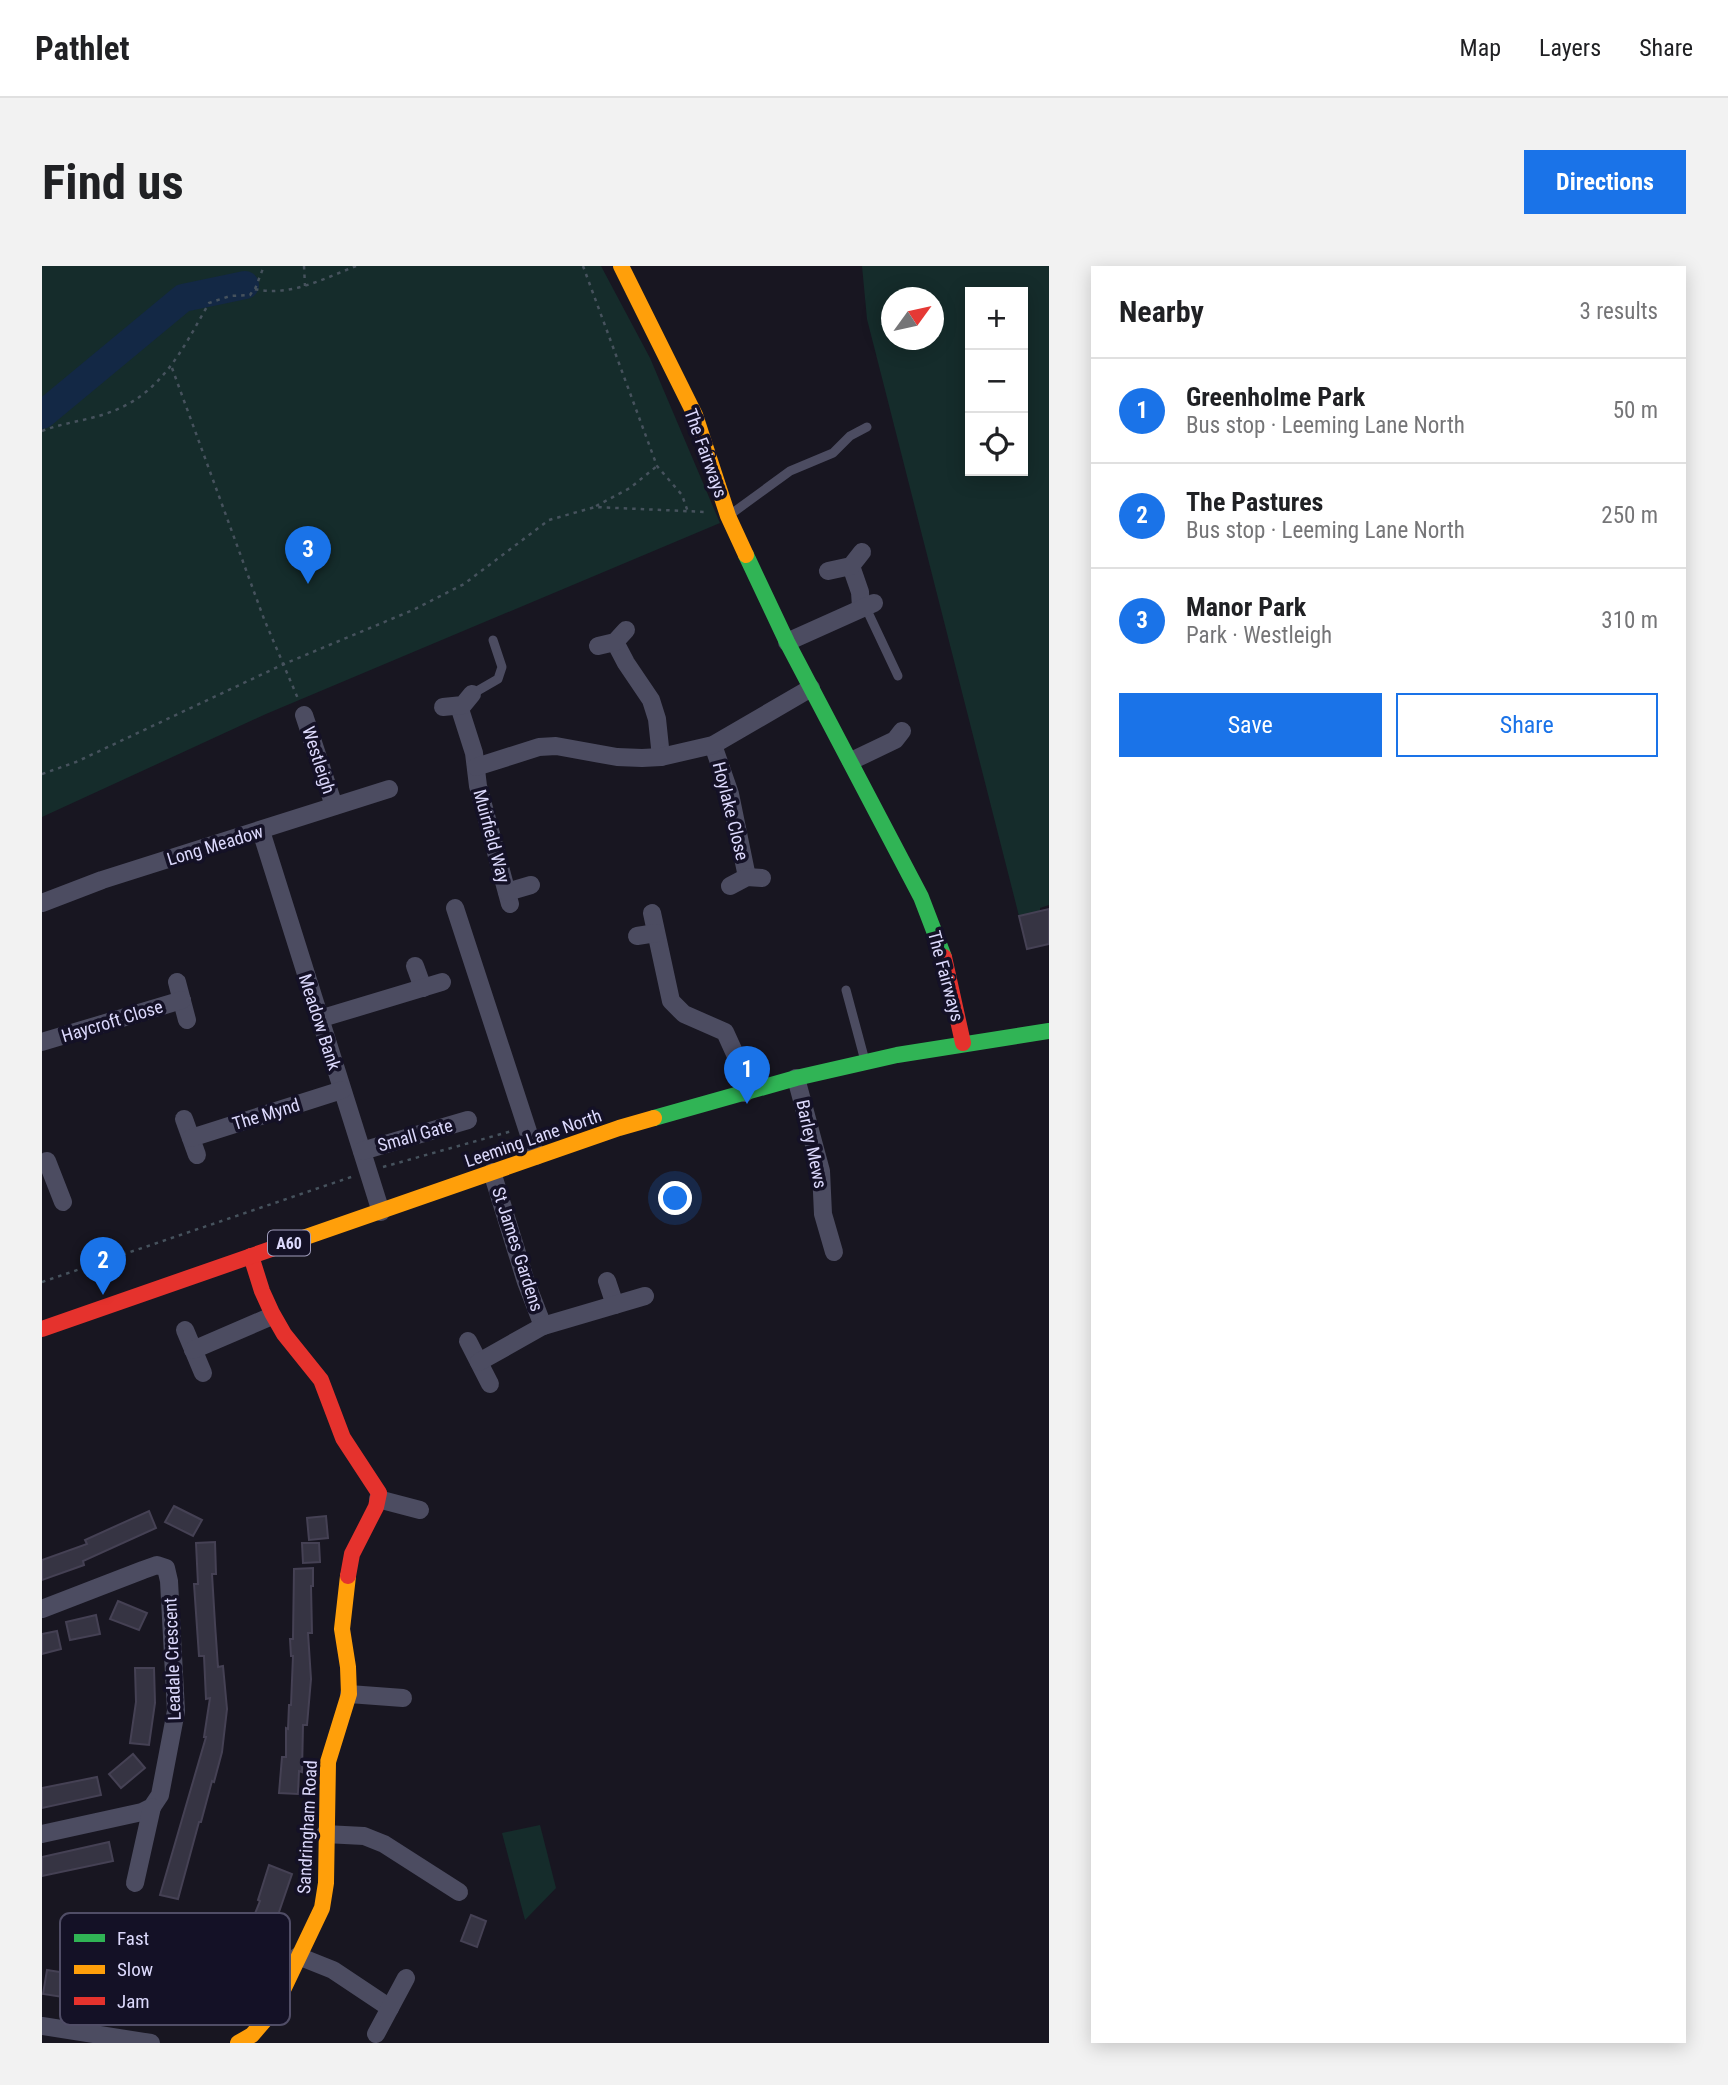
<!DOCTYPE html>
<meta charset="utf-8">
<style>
:root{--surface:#fff;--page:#f2f2f2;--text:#202124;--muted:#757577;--line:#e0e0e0;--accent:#1a73e8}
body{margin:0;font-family:"Roboto Condensed",sans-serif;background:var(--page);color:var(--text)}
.controls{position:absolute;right:21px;top:21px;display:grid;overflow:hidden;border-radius:0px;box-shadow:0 4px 18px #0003}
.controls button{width:63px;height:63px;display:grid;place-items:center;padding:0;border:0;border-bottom:2px solid var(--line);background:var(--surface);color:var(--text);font:35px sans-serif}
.compass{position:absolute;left:839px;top:21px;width:63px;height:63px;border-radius:50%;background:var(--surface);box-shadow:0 4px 18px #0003;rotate:57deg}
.you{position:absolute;left:634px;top:933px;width:24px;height:24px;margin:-18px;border:5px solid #fff;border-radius:50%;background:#1a73e8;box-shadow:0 0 0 10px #1a73e833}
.badge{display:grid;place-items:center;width:46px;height:46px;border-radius:50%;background:var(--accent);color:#fff;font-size:23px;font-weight:700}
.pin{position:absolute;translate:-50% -58px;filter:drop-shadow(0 2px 4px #0008)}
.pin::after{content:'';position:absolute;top:37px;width:24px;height:21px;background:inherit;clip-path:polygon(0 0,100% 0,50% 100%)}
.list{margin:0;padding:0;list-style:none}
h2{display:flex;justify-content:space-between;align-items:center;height:91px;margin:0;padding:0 28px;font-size:30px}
h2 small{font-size:23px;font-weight:400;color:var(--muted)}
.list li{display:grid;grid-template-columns:46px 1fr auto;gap:21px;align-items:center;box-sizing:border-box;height:105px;padding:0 28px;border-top:2px solid var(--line)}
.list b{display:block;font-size:26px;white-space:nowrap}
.list p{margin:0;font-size:23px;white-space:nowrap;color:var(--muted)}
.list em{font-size:23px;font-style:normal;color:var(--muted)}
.actions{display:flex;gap:14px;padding:21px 28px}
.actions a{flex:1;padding:16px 0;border:2px solid var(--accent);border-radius:0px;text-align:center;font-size:24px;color:var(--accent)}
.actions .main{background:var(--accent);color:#fff}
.icon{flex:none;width:38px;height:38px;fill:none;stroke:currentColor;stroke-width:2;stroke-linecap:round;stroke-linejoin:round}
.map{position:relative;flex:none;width:1007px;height:1777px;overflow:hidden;border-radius:0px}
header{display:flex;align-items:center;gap:42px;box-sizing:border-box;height:98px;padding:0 35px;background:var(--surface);border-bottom:2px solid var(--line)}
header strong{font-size:33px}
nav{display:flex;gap:38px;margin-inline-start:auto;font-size:24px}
.intro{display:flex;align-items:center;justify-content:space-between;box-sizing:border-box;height:168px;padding:0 42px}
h1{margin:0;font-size:49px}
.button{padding:18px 32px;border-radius:0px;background:var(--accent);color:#fff;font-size:24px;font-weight:700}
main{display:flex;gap:42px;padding:0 42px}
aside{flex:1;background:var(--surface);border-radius:0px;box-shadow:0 4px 18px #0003}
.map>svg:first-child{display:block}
</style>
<header>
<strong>Pathlet</strong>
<nav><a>Map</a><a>Layers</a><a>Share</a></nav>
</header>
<div class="intro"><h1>Find us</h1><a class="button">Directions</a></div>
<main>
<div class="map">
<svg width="1007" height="1777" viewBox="0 0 1007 1777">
<rect width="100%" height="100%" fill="#181621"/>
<g fill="#152c2b" fill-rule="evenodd">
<path d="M0 0H559L608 92 678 257 224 448 0 551Z"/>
<path d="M820 0H1007V639L998 642V645L977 650 825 53ZM928 26H981V205H928ZM850 32H892V74H850Z"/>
<path d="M498 1559 514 1622 483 1654 460 1567Z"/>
</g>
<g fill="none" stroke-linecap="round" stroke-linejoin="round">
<path stroke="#132845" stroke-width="28" d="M0 149 141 32 203 19"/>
</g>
<g fill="#363443" stroke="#454154" stroke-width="2">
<path d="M1007 643V678L985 683 977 650Z"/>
<path d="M132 1240 160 1254 151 1270 123 1256Z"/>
<path d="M107 1245 114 1262 41 1295 42 1299 0 1314V1294L45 1278 43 1274Z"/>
<path d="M284 1250 286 1272 267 1274 265 1252Z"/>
<path d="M173 1276 174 1308H170L173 1358 176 1401 181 1400 185 1443 180 1486 172 1516 170 1515 159 1556H157L136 1633 118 1629 164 1471H162L168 1432 164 1433 162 1390H157L152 1318H156L154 1277Z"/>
<path d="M260 1277H277L278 1296 261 1297Z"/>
<path d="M271 1302V1320H269L270 1367H266L269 1413 265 1459H261L260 1506 257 1505 256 1528 237 1527 240 1491H244V1462L246 1463 247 1439H249L251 1390H249L248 1373H251L252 1303Z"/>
<path d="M76 1335 105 1347 97 1364 68 1353Z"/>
<path d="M54 1349 58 1368 28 1374 24 1356Z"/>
<path d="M15 1365 19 1383 0 1388V1368Z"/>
<path d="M93 1402H112L113 1437 107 1479 88 1477 94 1436Z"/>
<path d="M91 1488 103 1502 79 1522 67 1508Z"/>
<path d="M55 1511 59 1529 0 1542V1522Z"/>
<path d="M67 1576 71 1595 0 1610V1591Z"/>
<path d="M227 1599 250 1608 236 1649 239 1650 230 1672 232 1674 225 1690 206 1681 216 1658 210 1655 218 1635 216 1634Z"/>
<path d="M429 1649 444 1655 435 1681 419 1675Z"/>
<path d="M5 1704 88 1717V1715L128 1721V1718L145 1721 141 1740 136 1739 135 1746 73 1737V1739L1 1728Z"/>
</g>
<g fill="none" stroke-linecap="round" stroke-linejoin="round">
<g stroke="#46525d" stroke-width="2.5" stroke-dasharray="3.5 5" stroke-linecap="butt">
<path d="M262 0 263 20"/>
<path d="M541 0 615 200 640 229 646 246"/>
<path d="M213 23 222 0"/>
<path d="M130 102 222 353 257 435"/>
<path d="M0 165C20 157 42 155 63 148 119 130 140 84 167 37L188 30 208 29 212 23C248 31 281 13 314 0"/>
<path d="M554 240 588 222 615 200"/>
<path d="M0 508 34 496 242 398 371 344 422 318 507 254 553 241 664 246"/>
<path d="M341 901 470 865"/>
<path d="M0 1016 312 910"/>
</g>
<g stroke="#4c4c61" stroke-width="9">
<path d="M689 248 748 205 791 187 808 170 825 161"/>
<path d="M823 340 856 410"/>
<path d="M430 428 456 413 460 401 451 374"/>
<path d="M804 724 822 791"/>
</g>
<g stroke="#4c4c61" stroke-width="18">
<path d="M809 300 818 326 819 341"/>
<path d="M786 305 809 300 820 286"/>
<path d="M573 376 584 397 609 434 615 453 619 491"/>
<path d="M745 376 832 337"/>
<path d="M556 380 573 376 584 364"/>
<path d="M417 440 432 487 436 520 468 638"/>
<path d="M401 441 421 439 430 428"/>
<path d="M262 449 292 540"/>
<path d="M671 479 688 528 705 611"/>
<path d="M809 495 853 474 860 465"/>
<path d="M434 501 497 481 514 480 575 491 600 492 619 491 671 479 769 422"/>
<path d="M219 565 339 946"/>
<path d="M688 620 705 611 720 612"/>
<path d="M465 626 489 619"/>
<path d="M0 637 60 614 347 523"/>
<path d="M413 642 494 890"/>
<path d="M610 647 629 735 642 748 683 766 693 788 703 827"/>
<path d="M595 670 614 667"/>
<path d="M373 700 381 722"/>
<path d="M135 716 145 754"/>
<path d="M277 753 400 716"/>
<path d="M0 776 140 734"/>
<path d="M754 812 779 905 781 948 792 986"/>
<path d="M142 853 155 889"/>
<path d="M149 872 300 824"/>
<path d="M320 885 426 854"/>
<path d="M5 895 21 936"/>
<path d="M450 906 484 1016 501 1060"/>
<path d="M565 1015 573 1039"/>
<path d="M143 1064 161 1107"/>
<path d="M426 1075 448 1118"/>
<path d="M151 1084 230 1050"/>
<path d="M437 1096 501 1060 603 1030"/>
<path d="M336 1233 378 1244"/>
<path d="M0 1343 101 1304 115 1299 124 1302 127 1315 134 1445 118 1529 110 1541 100 1546 0 1568"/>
<path d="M307 1428 361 1432"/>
<path d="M283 1568 322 1570 342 1578 417 1626"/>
<path d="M93 1617 110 1541"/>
<path d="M256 1690 291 1704 348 1742"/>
<path d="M0 1760 109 1777"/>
<path d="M334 1768 364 1712"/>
</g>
<g stroke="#30b455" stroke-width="16">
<path d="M704 289 745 376 879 631 902 691"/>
<path d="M612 852 754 812 855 789 1007 765"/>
</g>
<g stroke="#ff9f0a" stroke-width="16">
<path d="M579 0 653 149 686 250 704 289"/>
<path d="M261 972 577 862 612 852"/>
<path d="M196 1777 210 1769 222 1755 240 1726 280 1642 284 1617 286 1496 307 1428 306 1401 300 1363 306 1310"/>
</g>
<g stroke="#e5322d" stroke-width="16">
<path d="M902 691 921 777"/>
<path d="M209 990 220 1025 230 1047 242 1068 279 1114 301 1172 337 1227 334 1241 310 1288 306 1310"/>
<path d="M0 1063 261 972"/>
</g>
</g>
<g text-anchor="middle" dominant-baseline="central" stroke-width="7" stroke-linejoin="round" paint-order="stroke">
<rect fill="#141126" stroke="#a09dbc" stroke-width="2" x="226" y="964.5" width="42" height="25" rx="5"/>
<g font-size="16" font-weight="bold" fill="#dcd9fc">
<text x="247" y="977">A60</text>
</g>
<g font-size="18" fill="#dcd9fc" stroke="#141126">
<text transform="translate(664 187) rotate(70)">The Fairways</text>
<text transform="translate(277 494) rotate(72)">Westleigh</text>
<text transform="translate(689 545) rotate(76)">Hoylake Close</text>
<text transform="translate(450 570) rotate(75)">Muirfield Way</text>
<text transform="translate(173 579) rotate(-17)">Long Meadow</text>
<text transform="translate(904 710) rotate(75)">The Fairways</text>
<text transform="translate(70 755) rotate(-17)">Haycroft Close</text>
<text transform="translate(278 756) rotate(72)">Meadow Bank</text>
<text transform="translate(224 848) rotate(-17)">The Mynd</text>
<text transform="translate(373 869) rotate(-16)">Small Gate</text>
<text transform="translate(491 872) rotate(-19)">Leeming Lane North</text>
<text transform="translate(770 878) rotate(78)">Barley Mews</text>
<text transform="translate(476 983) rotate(72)">St James Gardens</text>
<text transform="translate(130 1393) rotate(-92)">Leadale Crescent</text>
<text transform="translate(265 1561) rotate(-87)">Sandringham Road</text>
</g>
</g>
<rect x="18" y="1647" width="230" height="112" rx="10" fill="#141126" stroke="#504d66" stroke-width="2"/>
<rect x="32" y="1668" width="31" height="8" fill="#30b455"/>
<rect x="32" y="1699" width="31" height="9" fill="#ff9f0a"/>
<rect x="32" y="1731" width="31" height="8" fill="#e5322d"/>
<g font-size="19" fill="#dcd9fc">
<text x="75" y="1679">Fast</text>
<text x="75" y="1710">Slow</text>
<text x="75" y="1742">Jam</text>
</g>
</svg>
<div class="controls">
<button>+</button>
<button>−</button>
<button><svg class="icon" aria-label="locate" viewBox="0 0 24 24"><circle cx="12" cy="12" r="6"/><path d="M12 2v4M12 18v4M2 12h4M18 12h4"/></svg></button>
</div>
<svg class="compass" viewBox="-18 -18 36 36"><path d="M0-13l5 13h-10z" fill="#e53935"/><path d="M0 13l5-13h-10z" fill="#757577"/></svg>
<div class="you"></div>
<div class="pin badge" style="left:705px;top:838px">1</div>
<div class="pin badge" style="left:61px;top:1029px">2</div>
<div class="pin badge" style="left:266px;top:318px">3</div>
</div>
<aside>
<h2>Nearby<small>3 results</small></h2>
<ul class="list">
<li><span class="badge">1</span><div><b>Greenholme Park</b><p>Bus stop · Leeming Lane North</p></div><em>50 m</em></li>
<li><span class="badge">2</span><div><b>The Pastures</b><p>Bus stop · Leeming Lane North</p></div><em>250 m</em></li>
<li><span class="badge">3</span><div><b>Manor Park</b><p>Park · Westleigh</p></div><em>310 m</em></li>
</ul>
<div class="actions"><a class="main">Save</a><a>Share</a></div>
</aside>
</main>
